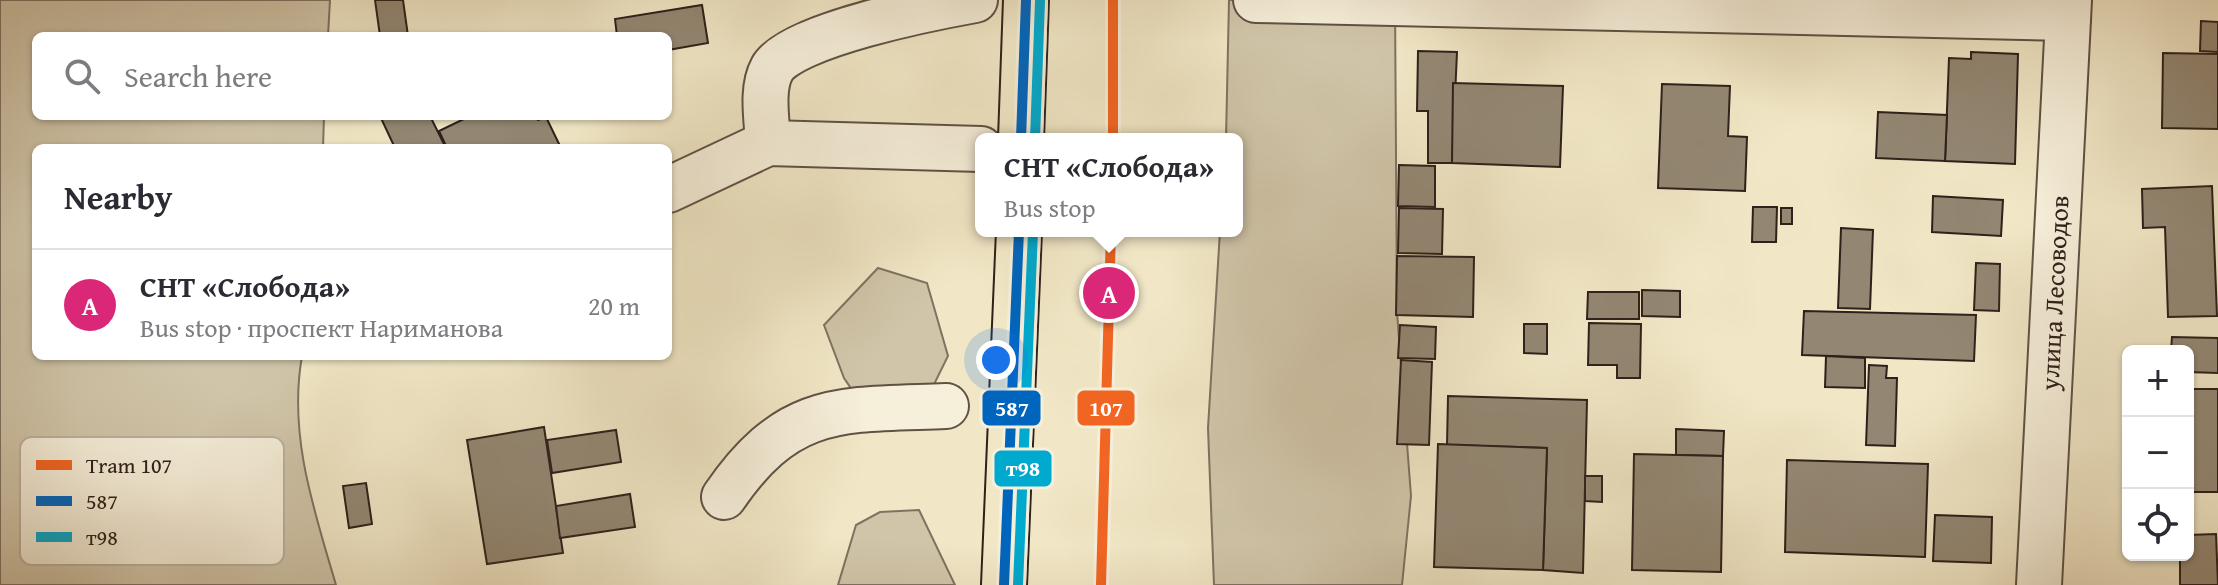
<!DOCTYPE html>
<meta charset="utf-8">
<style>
:root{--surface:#fff;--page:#f7f7f7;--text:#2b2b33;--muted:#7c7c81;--line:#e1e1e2;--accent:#db2777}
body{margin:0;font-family:"Gentium Book Plus",serif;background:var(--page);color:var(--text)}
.controls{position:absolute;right:24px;bottom:24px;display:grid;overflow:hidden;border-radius:12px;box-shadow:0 2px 6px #0004}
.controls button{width:72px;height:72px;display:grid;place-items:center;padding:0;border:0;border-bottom:2px solid var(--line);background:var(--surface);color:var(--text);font:40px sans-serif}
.you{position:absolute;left:996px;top:360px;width:28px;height:28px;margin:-20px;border:6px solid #fff;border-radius:50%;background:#1a73e8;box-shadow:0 0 0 12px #1a73e833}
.badge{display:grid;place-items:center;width:52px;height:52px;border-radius:50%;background:var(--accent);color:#fff;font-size:26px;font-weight:700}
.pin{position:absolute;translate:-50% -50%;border:4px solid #fff;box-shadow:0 2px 8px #0006}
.popup{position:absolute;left:975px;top:133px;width:268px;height:104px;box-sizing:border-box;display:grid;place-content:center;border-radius:12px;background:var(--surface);filter:drop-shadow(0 2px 6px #0005);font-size:26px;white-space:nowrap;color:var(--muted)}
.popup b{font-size:30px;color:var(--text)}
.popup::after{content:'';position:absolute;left:50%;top:100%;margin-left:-16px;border:16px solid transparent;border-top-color:var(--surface)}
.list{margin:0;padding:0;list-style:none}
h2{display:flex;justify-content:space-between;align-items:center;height:104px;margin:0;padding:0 32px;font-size:34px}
h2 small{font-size:26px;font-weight:400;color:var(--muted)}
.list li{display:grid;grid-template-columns:52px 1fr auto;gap:24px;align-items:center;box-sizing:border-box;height:112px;padding:0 32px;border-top:2px solid var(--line)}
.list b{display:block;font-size:30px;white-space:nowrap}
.list p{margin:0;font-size:26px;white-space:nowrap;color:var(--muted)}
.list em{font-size:26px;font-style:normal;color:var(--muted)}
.icon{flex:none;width:44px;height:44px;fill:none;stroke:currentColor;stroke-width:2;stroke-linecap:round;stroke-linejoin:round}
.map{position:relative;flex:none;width:2218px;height:585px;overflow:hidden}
.search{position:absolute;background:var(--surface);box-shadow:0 2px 6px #0004;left:32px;top:32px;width:640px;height:88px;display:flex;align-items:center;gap:20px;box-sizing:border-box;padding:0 28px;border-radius:12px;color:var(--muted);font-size:30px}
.panel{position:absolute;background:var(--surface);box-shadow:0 2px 6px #0004;left:32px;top:144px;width:640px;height:216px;border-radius:12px}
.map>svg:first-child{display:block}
</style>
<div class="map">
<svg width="2218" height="585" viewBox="0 0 2218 585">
<rect width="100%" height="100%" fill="#f1e7c6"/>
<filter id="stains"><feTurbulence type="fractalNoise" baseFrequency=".0025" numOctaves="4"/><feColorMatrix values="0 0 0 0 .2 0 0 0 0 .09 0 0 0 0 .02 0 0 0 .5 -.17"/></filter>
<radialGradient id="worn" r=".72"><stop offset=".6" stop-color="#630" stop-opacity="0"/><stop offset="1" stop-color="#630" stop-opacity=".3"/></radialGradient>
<g fill="#d0c5a9" stroke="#7f7262" stroke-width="2">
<path d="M0 0H330L328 36H36V116H324L323 148H36V356H302C288 435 314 510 336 585H0Z"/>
<path d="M1229 0H1395L1397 312 1411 496 1402 585H1214L1208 428 1220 231H1237V139H1226Z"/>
<path d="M878 268 927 283 948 356 912 429 877 427 844 378 824 325Z"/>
<path d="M919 510 955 585H838L856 525 880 512Z"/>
</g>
<g fill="#938773" stroke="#2e201a" stroke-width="2">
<path d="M375 0H403L408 36H380Z"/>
<path d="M702 5 708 43 668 50V36H617L615 19Z"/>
<path d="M2201 21 2218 22V52L2200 51Z"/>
<path d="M1418 51 1457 52 1452 163H1428V111H1417Z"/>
<path d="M1971 52 2018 54 2015 164 1945 161 1949 58 1971 59Z"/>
<path d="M2163 53 2218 54V129L2162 128Z"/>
<path d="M1453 83 1563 86 1560 167 1452 163Z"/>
<path d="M1662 84 1730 86 1728 136 1747 137 1745 191 1658 188Z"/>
<path d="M1878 112 1947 115 1945 161 1876 158Z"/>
<path d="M380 116H430L446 148H395Z"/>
<path d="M470 116H536L538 120 546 117 561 148H447L439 131Z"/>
<path d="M1399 165 1435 166V207L1398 206Z"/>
<path d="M2212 186 2217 316 2168 317 2165 227 2143 228 2142 189Z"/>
<path d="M1933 196 2003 200 2001 236 1932 232Z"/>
<path d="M1753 207H1777L1776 242H1752Z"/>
<path d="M1399 208 1443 209 1442 254 1398 253Z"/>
<rect x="1781" y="208" width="11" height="16"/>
<path d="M1841 228 1873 230 1870 309 1838 308Z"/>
<path d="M1397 256 1474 257 1473 317 1396 315Z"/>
<path d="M1976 263 2000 264 1999 311 1974 310Z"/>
<path d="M1642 290 1680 291V317L1642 316Z"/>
<path d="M1588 292H1639V319H1587Z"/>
<path d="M1804 311 1976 315 1974 361 1802 355Z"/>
<path d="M1589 323 1641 324 1640 378H1617V365H1588Z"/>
<path d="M1524 324H1547V354L1524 353Z"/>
<path d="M1400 325 1436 327 1435 359 1398 358Z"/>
<path d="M2172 337 2218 338V373L2188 372V351H2171Z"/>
<path d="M1826 356 1865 358V388L1825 387Z"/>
<path d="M1401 360 1432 362 1429 445 1397 444Z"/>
<path d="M1869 365 1887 366 1886 378H1897L1895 446 1866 445Z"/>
<rect x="2188" y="389" width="30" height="103"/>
<path d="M1448 396 1587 400 1583 573 1543 570 1547 448 1447 445Z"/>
<path d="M544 427 563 553 487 564 467 440Z"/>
<path d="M1676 429 1724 431 1723 456 1676 455Z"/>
<path d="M616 430 621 462 552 473 547 440Z"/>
<path d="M1438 444 1547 448 1543 570 1434 567Z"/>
<path d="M1634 454 1723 456 1721 572 1632 570Z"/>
<path d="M1787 460 1928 464 1925 557 1785 552Z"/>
<path d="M1585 476H1602V502L1585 501Z"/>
<path d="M366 483 372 524 349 528 343 486Z"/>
<path d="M630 494 635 527 560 538 556 506Z"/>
<path d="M1935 515 1992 517 1991 563 1933 561Z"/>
<path d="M2216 534 2218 585H2180V555H2188V535Z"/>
</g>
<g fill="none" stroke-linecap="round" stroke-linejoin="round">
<defs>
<g id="minor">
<path d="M1256 0 2068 18"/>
<path d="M768 143C767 120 761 89 772 69 790 35 936 7 975 0"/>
<path d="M668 190 768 143 981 149"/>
<path d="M724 497C789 402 841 410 946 406"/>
<path d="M2039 585 2069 0"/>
</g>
<g id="major">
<path d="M1021 139 1026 0"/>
<path d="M1004 585 1019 231"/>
</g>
</defs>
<use href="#minor" stroke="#5f5245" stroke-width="48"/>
<use href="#major" stroke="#2e201a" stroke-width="48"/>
<use href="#minor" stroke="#f6efda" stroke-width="44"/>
<use href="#major" stroke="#f1e7c6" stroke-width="44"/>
<defs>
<g id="bus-1">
<path d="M1021 139 1026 0"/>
<path d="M1004 585 1019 231"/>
</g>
<g id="bus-2">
<path d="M1035 139 1040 1"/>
<path d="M1018 585 1033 232"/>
</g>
</defs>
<use href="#bus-1" stroke="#f6efda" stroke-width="16"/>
<use href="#bus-2" stroke="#f6efda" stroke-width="16"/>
<use href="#bus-1" stroke="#0065bd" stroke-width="10"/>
<use href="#bus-2" stroke="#00a9ce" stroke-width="10"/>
<defs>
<g id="tram-1">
<path d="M1113 0V139"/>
<path d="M1101 585 1111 231"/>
</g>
</defs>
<use href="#tram-1" stroke="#f6efda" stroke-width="16"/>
<use href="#tram-1" stroke="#f26522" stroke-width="10"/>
</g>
<g text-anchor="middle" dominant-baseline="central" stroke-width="6" stroke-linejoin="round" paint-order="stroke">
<g font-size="26" fill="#2e201a" stroke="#f6efda">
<text transform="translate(2054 293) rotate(-87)">улица Лесоводов</text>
</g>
</g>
<rect x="20" y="437" width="264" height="128" rx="12" fill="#f6efda" stroke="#bab1a0" stroke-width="2"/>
<rect x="36" y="460" width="36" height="10" fill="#f26522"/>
<rect x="36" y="496" width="36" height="10" fill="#0065bd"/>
<rect x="36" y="532" width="36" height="10" fill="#00a9ce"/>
<g font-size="22" fill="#2e201a">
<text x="86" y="473">Tram 107</text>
<text x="86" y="509">587</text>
<text x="86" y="545">т98</text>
</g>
<g stroke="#f6efda" stroke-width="3">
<rect x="981" y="389" width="61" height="38" rx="8" fill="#0065bd"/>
<rect x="1076" y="389" width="60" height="38" rx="8" fill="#f26522"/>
<rect x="993" y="449" width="60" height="39" rx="8" fill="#00a9ce"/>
</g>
<g font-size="22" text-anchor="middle" font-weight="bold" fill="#fff">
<text x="1012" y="416">587</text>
<text x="1106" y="416">107</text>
<text x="1023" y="476">т98</text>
</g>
<rect width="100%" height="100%" filter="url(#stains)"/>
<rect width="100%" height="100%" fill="url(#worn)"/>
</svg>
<div class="controls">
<button>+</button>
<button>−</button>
<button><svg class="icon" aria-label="locate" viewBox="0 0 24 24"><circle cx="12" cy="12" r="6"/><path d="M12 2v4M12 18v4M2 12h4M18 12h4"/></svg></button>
</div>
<div class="you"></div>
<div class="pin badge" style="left:1109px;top:293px">A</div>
<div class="popup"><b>СНТ «Слобода»</b>Bus stop</div>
<div class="search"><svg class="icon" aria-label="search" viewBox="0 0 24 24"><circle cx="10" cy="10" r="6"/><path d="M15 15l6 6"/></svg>Search here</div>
<section class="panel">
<h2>Nearby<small></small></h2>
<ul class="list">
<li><span class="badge">A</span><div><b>СНТ «Слобода»</b><p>Bus stop · проспект Нариманова</p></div><em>20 m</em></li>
</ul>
</section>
</div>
